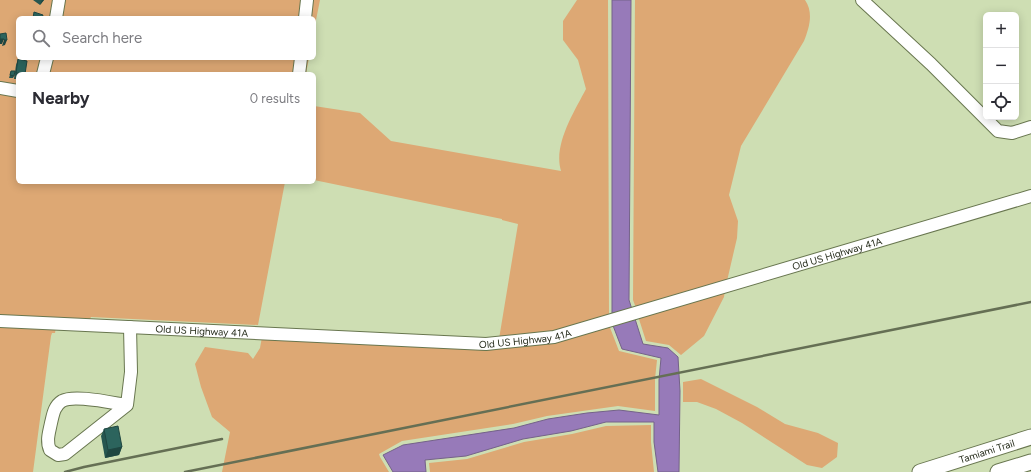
<!DOCTYPE html>
<meta charset="utf-8">
<style>
:root{--surface:#fff;--page:#f7f7f7;--text:#2b2b33;--muted:#7c7c81;--line:#e1e1e2}
body{margin:0;font-family:Figtree,sans-serif;background:var(--page);color:var(--text)}
.controls{position:absolute;right:12px;top:12px;display:grid;overflow:hidden;border-radius:6px;box-shadow:0 2px 10px #0003}
.controls button{width:36px;height:36px;display:grid;place-items:center;padding:0;border:0;border-bottom:1px solid var(--line);background:var(--surface);color:var(--text);font:20px sans-serif}
.list{margin:0;padding:0;list-style:none}
h2{display:flex;justify-content:space-between;align-items:center;height:52px;margin:0;padding:0 16px;font-size:17px}
h2 small{font-size:13px;font-weight:400;color:var(--muted)}
.icon{flex:none;width:22px;height:22px;fill:none;stroke:currentColor;stroke-width:2;stroke-linecap:round;stroke-linejoin:round}
.map{position:relative;flex:none;width:1031px;height:472px;overflow:hidden}
.search{position:absolute;background:var(--surface);box-shadow:0 2px 10px #0003;left:16px;top:16px;width:300px;height:44px;display:flex;align-items:center;gap:10px;box-sizing:border-box;padding:0 14px;border-radius:6px;color:var(--muted);font-size:15px}
.panel{position:absolute;background:var(--surface);box-shadow:0 2px 10px #0003;left:16px;top:72px;width:300px;height:112px;border-radius:6px}
.map>svg:first-child{display:block}
</style>
<div class="map">
<svg width="1031" height="472" viewBox="0 0 1031 472">
<rect width="100%" height="100%" fill="#cedeb3"/>
<g fill="#dda874">
<path d="M0 0H320L314 30V18H18V58H309L306 74H18V182H285L258 325 91 317 90 319 0 317Z"/>
<path d="M577 0H608L609 316 553 333 499 339 518 224 502 220V219L314 180V106L360 113 391 141 561 171C553 145 574 112 586 89L578 60 563 40V21Z"/>
<path d="M635 0H805C814 13 809 28 804 41L741 146 729 195 738 221 737 238 727 281 636 308 633 300Z"/>
<path d="M725 290 724 297 704 336 681 355 669 345 646 341 638 316Z"/>
<path d="M0 325 56 327 55 333H52L51 336 33 472H0Z"/>
<path d="M609 325 619 351 657 360 655 379V411L618 406 547 416 513 424 402 441 379 454 380 457 389 472H222L230 432 212 417 201 387 195 364 205 347 248 353 253 359 260 348 262 337 486 348Z"/>
<path d="M701 379 757 407 785 424 818 433 838 443 837 457 822 468 807 465 742 423 716 409 697 402H683V382Z"/>
<path d="M651 425V442L654 472H430L429 463 467 459 524 442 572 434 606 426Z"/>
</g>
<path fill="#977ab9" stroke="#746289" d="M612 0H631L629 300 643 344 668 348 678 357 680 391 679 472H658L654 442V422H606L571 431 523 439 466 456 425 460 426 472H393L383 455 403 445 514 428 548 419 587 413 619 410 659 415V380L661 358 622 349 612 323Z"/>
<g fill="none" stroke-linecap="round" stroke-linejoin="round">
<defs>
<g id="minor">
<path d="M862 0 931 64 998 131 1012 133 1031 127"/>
<path d="M56 18 59 0"/>
<path d="M305 18 307 0"/>
<path d="M43 74 47 58"/>
<path d="M299 74 301 58"/>
<path d="M0 88 18 91"/>
<path id="s1" d="M0 321 486 344 554 337 1031 196"/>
<path d="M127 405C113 403 74 394 62 401 54 406 53 415 51 423 49 433 46 441 50 450L58 455 65 454 127 405 131 372 130 327"/>
</g>
<g id="major">
<path id="s2" d="M920 472 1031 437"/>
<path d="M998 472 1031 462"/>
</g>
</defs>
<use href="#minor" stroke="#68764f" stroke-width="14"/>
<use href="#major" stroke="#68764f" stroke-width="17"/>
<use href="#minor" stroke="#fff" stroke-width="12"/>
<use href="#major" stroke="#fff" stroke-width="15"/>
<g stroke="#656f54" stroke-width="2.5">
<path d="M65 472 84 467 222 439"/>
<path d="M185 472 1031 302"/>
</g>
</g>
<g fill="#265650">
<path d="M33 0H44L40 5Z"/>
<path d="M18 59V79H14L16 65Z"/>
<path d="M11 71 14 76 13 78H9Z"/>
<path d="M104 429 122 447 119 455 105 458 101 436Z"/>
</g>
<g fill="#1f4641">
<path d="M42 0H44L40 5Z"/>
<path d="M0 39H4L2 44H0Z"/>
<path d="M4 40H7L5 45 2 46Z"/>
<path d="M122 447 119 455 105 458 108 450Z"/>
</g>
<g fill="#2c645d" stroke="#1f4641">
<path d="M34 12 43 15 42 18H33Z"/>
<path d="M6 33 7 40H4V39H0V34Z"/>
<path d="M18 59 27 61 25 74 16 73Z"/>
<path d="M11 71H15L14 76 10 75Z"/>
<path d="M118 426 122 447 108 450 104 429Z"/>
</g>
<g text-anchor="middle" dominant-baseline="central" stroke-width="4" stroke-linejoin="round" paint-order="stroke">
<g font-size="10" fill="#242a19" stroke="#dbecc0">
<text stroke="none"><textPath href="#s1" startOffset="850">Old US Highway 41A</textPath></text>
<text stroke="none"><textPath href="#s1" startOffset="202">Old US Highway 41A</textPath></text>
<text stroke="none"><textPath href="#s1" startOffset="526">Old US Highway 41A</textPath></text>
<text stroke="none"><textPath href="#s2" startOffset="70">Tamiami Trail</textPath></text>
</g>
</g>
</svg>
<div class="controls">
<button>+</button>
<button>−</button>
<button><svg class="icon" aria-label="locate" viewBox="0 0 24 24"><circle cx="12" cy="12" r="6"/><path d="M12 2v4M12 18v4M2 12h4M18 12h4"/></svg></button>
</div>
<div class="search"><svg class="icon" aria-label="search" viewBox="0 0 24 24"><circle cx="10" cy="10" r="6"/><path d="M15 15l6 6"/></svg>Search here</div>
<section class="panel">
<h2>Nearby<small>0 results</small></h2>
<ul class="list">
</ul>
</section>
</div>
